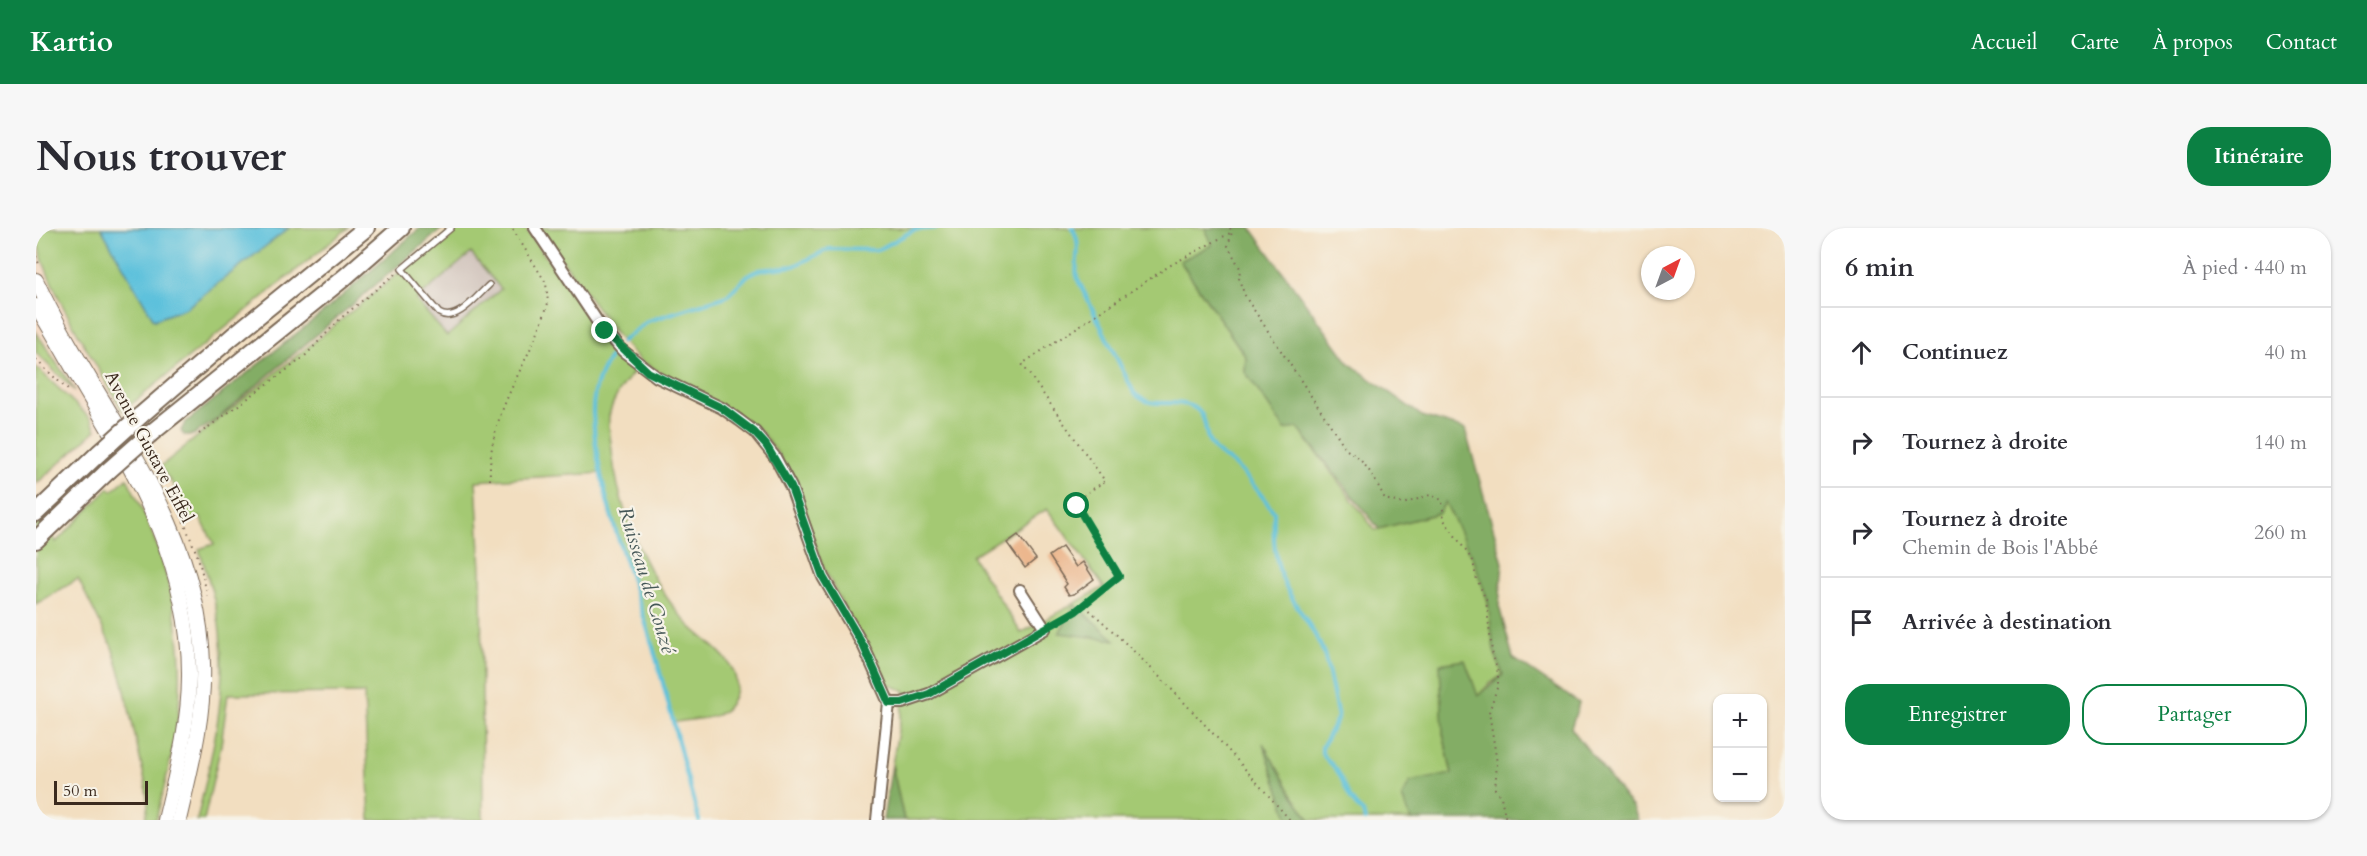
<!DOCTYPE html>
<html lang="fr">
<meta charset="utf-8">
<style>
:root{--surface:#fff;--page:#f7f7f7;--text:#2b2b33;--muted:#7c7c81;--line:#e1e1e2;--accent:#0b8043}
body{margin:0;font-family:Cardo,serif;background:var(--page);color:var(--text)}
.controls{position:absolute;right:18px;bottom:18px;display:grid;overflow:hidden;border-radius:12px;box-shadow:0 2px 4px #0004}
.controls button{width:54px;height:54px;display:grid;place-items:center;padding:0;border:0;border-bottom:2px solid var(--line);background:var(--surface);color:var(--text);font:30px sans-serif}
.compass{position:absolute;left:1605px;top:18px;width:54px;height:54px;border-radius:50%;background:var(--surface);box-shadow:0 2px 4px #0004;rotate:41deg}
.scale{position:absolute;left:18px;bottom:15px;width:94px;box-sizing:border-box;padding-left:6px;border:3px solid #3b2a1e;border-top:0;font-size:16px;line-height:21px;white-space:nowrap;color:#3b2a1e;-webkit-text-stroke:4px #f7f3e8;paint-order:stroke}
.stop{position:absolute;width:18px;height:18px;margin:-14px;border:4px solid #0b8043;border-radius:50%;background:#fff}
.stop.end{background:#0b8043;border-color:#fff;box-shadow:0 2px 6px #0008}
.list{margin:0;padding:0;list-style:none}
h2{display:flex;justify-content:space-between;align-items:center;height:78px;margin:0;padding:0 24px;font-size:26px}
h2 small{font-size:20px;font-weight:400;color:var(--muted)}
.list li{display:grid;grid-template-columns:39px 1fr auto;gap:18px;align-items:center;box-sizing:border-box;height:90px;padding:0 24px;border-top:2px solid var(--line)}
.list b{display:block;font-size:22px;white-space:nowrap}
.list p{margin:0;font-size:20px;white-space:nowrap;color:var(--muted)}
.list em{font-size:20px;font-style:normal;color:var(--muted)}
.actions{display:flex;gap:12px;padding:18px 24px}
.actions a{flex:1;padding:14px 0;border:2px solid var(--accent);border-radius:24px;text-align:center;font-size:21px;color:var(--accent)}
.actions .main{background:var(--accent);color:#fff}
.icon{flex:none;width:33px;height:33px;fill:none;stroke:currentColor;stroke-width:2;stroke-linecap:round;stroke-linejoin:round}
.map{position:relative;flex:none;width:1749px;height:592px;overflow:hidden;border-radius:24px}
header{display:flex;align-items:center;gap:36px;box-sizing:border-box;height:84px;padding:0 30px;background:var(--accent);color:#fff}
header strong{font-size:28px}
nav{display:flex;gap:33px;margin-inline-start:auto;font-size:21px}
.intro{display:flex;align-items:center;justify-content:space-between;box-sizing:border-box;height:144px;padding:0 36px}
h1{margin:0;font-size:42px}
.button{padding:15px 27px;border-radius:24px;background:var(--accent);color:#fff;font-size:21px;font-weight:700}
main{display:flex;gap:36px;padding:0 36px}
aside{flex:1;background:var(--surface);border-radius:24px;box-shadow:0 2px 4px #0004}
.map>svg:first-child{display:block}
</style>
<header>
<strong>Kartio</strong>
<nav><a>Accueil</a><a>Carte</a><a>À propos</a><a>Contact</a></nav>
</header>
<div class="intro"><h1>Nous trouver</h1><a class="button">Itinéraire</a></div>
<main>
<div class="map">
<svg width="1749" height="592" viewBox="0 0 1749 592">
<rect width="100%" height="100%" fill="#f7f3e8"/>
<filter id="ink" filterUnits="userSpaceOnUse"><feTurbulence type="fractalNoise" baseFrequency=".0167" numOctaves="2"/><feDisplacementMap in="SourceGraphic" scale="12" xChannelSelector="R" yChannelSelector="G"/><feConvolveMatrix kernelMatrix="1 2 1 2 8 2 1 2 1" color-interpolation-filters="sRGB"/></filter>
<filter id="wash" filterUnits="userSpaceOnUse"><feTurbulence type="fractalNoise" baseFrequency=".008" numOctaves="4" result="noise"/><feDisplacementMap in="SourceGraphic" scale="24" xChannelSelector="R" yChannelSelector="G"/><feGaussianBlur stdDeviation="1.35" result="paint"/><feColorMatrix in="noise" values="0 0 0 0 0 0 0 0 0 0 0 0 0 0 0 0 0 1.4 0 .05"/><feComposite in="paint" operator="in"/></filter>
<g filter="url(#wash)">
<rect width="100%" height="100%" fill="#f2dec0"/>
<path fill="#f2d5bd" d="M0 6 23 73 85 183 0 260Z"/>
<path fill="#cfc1ba" d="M435 25 465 61 410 108 380 72Z"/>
<g fill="#a4c973" stroke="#707a48" stroke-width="1.5" fill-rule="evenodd">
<path d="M0 0H312L87 183C63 140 0 45 0 0Z"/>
<path d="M418 0H489L566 106 600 141C588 156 577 169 573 188 572 196 574 207 575 215 581 279 607 344 649 393 662 408 681 418 692 434 702 447 703 462 694 476 682 495 656 489 637 495L614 408 573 284 566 245 440 253 445 342 447 592H334L328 465 192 466 185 517 168 592H161C174 535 190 474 185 415 183 383 173 352 163 321L178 316 164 289 153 293 139 259 124 239ZM435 25 465 61 411 108 380 72Z"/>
<path d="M503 0H1169L1176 17 1144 33 1210 129 1209 144 1262 200 1339 302 1403 285 1409 274C1425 304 1445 341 1452 375 1457 400 1458 423 1467 447L1453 456 1407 505 1416 546 1366 569 1375 592H1274L1258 569 1253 592H868L856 537 869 463 851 456 807 378 787 338 772 298 763 264 743 227 723 201 605 133 582 109ZM1011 281 1068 359 985 405 936 328Z"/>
<path d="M0 104 39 163 0 125Z"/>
<path d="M0 139 55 191 60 202 0 256Z"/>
<path d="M91 250C132 328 154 414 140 502 136 532 127 562 120 592H109L112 577 109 553 87 454 76 419 42 351 0 376V283L20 314 73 260 76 263Z"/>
</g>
<g fill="#83ad65" stroke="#5f6c42" stroke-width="1.5">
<path d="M384 0H407L181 191 157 207H148L145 203 149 195 292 80Z"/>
<path d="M1169 0H1215L1313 135 1386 188 1429 201 1467 335 1463 378 1477 430 1543 475 1535 500 1597 580 1602 592H1375L1366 569 1374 554 1416 546 1407 505 1404 436 1429 432 1442 468 1467 447 1458 423 1452 373 1438 333 1409 274 1403 285 1343 301 1262 200 1249 202 1209 144 1210 129 1144 33 1176 17Z"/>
<path d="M1039 377 1079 412 1023 405Z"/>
<path d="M1227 515 1258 569 1274 592H1253Z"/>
<path d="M856 537 868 592H847Z"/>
</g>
<path fill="#5dc1dc" stroke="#4c767d" stroke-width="1.5" d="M65 0H253L150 80 118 92Z"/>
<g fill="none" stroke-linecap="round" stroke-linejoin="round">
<g stroke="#5dc1dc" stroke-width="4">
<path d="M1036 0C1047 16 1038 31 1041 50L1098 165C1118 184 1137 168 1159 180 1173 189 1167 206 1175 217 1181 227 1188 228 1196 235 1212 248 1226 268 1238 284 1237 310 1238 333 1249 357 1260 381 1279 400 1288 426 1294 446 1297 468 1302 489L1286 519V526C1291 532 1298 538 1302 544 1311 559 1311 572 1327 584L1329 592"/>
<path d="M585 114 612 93 691 68 712 47 723 42 758 38 793 21 842 22 878 2 900 0"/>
<path d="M579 122C566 140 556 163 557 186 560 263 592 334 613 406 632 468 645 531 663 592"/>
</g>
</g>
<g id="blocks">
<g fill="#ecb78e">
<path d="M982 307 1000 331 989 340 971 315Z"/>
<path d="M1026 319 1040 339 1047 334 1058 351 1038 366 1033 367 1028 359 1031 356 1013 328Z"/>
</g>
</g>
</g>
<g filter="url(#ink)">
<use href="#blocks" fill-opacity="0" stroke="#7b6957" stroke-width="1.5"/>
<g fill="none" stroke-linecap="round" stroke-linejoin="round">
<defs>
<path id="service" d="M415 0 366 41 403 85C420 96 441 68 453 57"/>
<g id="minor">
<path d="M499 0 561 93 587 123 621 149 686 180 703 192 719 204 739 229 755 259 787 349 828 419 853 475 841 592"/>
<path d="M853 475H866L893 466 1009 401 984 362"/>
</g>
<g id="tertiary">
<path d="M0 52C59 179 163 289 167 435 169 489 155 540 143 592"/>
<path d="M0 78C18 106 34 136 51 165 104 253 154 342 153 448 153 497 140 545 129 592"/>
</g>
<g id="trunk">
<path d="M104 188 197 108 330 0"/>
<path d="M114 206 309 49 365 0"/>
<path d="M0 285 63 225"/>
<path d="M0 312 72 243"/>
</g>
</defs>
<use href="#service" stroke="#7b6957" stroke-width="8"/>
<use href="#minor" stroke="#7b6957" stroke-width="14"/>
<use href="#tertiary" stroke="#7b6957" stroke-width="16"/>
<use href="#trunk" stroke="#7b6957" stroke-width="20"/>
<g stroke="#7b6957" stroke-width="2" stroke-dasharray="1.5 4.5" stroke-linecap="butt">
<path d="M1194 0 1196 4 1192 18 1204 40 1203 52 1210 70 1311 222C1330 233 1339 251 1349 271L1367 276 1394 267 1406 272 1408 292 1437 333 1440 349 1450 372 1456 424 1462 445V457L1453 484 1461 535 1459 561 1465 569 1470 592"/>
<path d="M0 28 4 39"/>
<path d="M0 132 33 163"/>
<path d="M163 206 267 130 305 90 359 46"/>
<path d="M454 252C451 183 494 138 512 75L510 55 476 0"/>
<path d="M143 282 162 329 173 373"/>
<path d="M1049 378C1123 443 1189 518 1254 592"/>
<path d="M1018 395 1048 378 1083 348 1041 278 1048 267 1069 253 986 136 1133 38 1196 4"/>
</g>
<use href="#service" stroke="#fff" stroke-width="5"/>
<use href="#minor" stroke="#fff" stroke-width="10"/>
<use href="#tertiary" stroke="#fff" stroke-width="14"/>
<use href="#trunk" stroke="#fff" stroke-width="16"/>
<defs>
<g id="trunk-bridge">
<path d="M63 225 104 188"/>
<path d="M72 243 114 206"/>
</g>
</defs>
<use href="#trunk-bridge" stroke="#7b6957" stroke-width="20" stroke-linecap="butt"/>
<use href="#trunk-bridge" stroke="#fff" stroke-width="16"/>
</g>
</g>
<g fill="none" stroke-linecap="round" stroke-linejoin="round" filter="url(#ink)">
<path stroke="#0b8043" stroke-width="8" d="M569 103 612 144 686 180 718 204 730 217 755 259 787 349 828 419 853 475H866L893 466 1040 383 1083 348 1041 278"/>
</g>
<g text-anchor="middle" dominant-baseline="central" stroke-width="4.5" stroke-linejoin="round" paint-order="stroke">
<g font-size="18" fill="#3b2a1e" stroke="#f7f3e8">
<text transform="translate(113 219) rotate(62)">Avenue Gustave Eiffel</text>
</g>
<g font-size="20" font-style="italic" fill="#455757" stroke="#f7f3e8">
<text transform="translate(611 352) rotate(73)">Ruisseau de Couzé</text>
</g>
</g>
</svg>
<div class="controls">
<button>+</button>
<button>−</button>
</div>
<svg class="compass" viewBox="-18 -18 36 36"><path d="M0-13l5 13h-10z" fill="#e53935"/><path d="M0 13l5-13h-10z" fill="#7c7c81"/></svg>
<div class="scale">50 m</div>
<div class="stop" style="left:1041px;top:278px"></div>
<div class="stop end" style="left:569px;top:103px"></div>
</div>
<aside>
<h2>6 min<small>À pied · 440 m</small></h2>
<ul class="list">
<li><svg class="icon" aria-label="ahead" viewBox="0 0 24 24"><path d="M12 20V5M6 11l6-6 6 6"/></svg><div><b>Continuez</b></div><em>40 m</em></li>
<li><svg class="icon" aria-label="right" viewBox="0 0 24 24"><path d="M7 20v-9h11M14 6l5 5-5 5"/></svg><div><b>Tournez à droite</b></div><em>140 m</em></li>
<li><svg class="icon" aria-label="right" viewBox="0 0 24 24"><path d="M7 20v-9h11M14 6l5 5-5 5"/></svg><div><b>Tournez à droite</b><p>Chemin de Bois l'Abbé</p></div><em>260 m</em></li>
<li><svg class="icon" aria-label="arrive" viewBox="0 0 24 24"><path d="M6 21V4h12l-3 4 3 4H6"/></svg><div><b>Arrivée à destination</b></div></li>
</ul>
<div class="actions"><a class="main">Enregistrer</a><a>Partager</a></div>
</aside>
</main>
